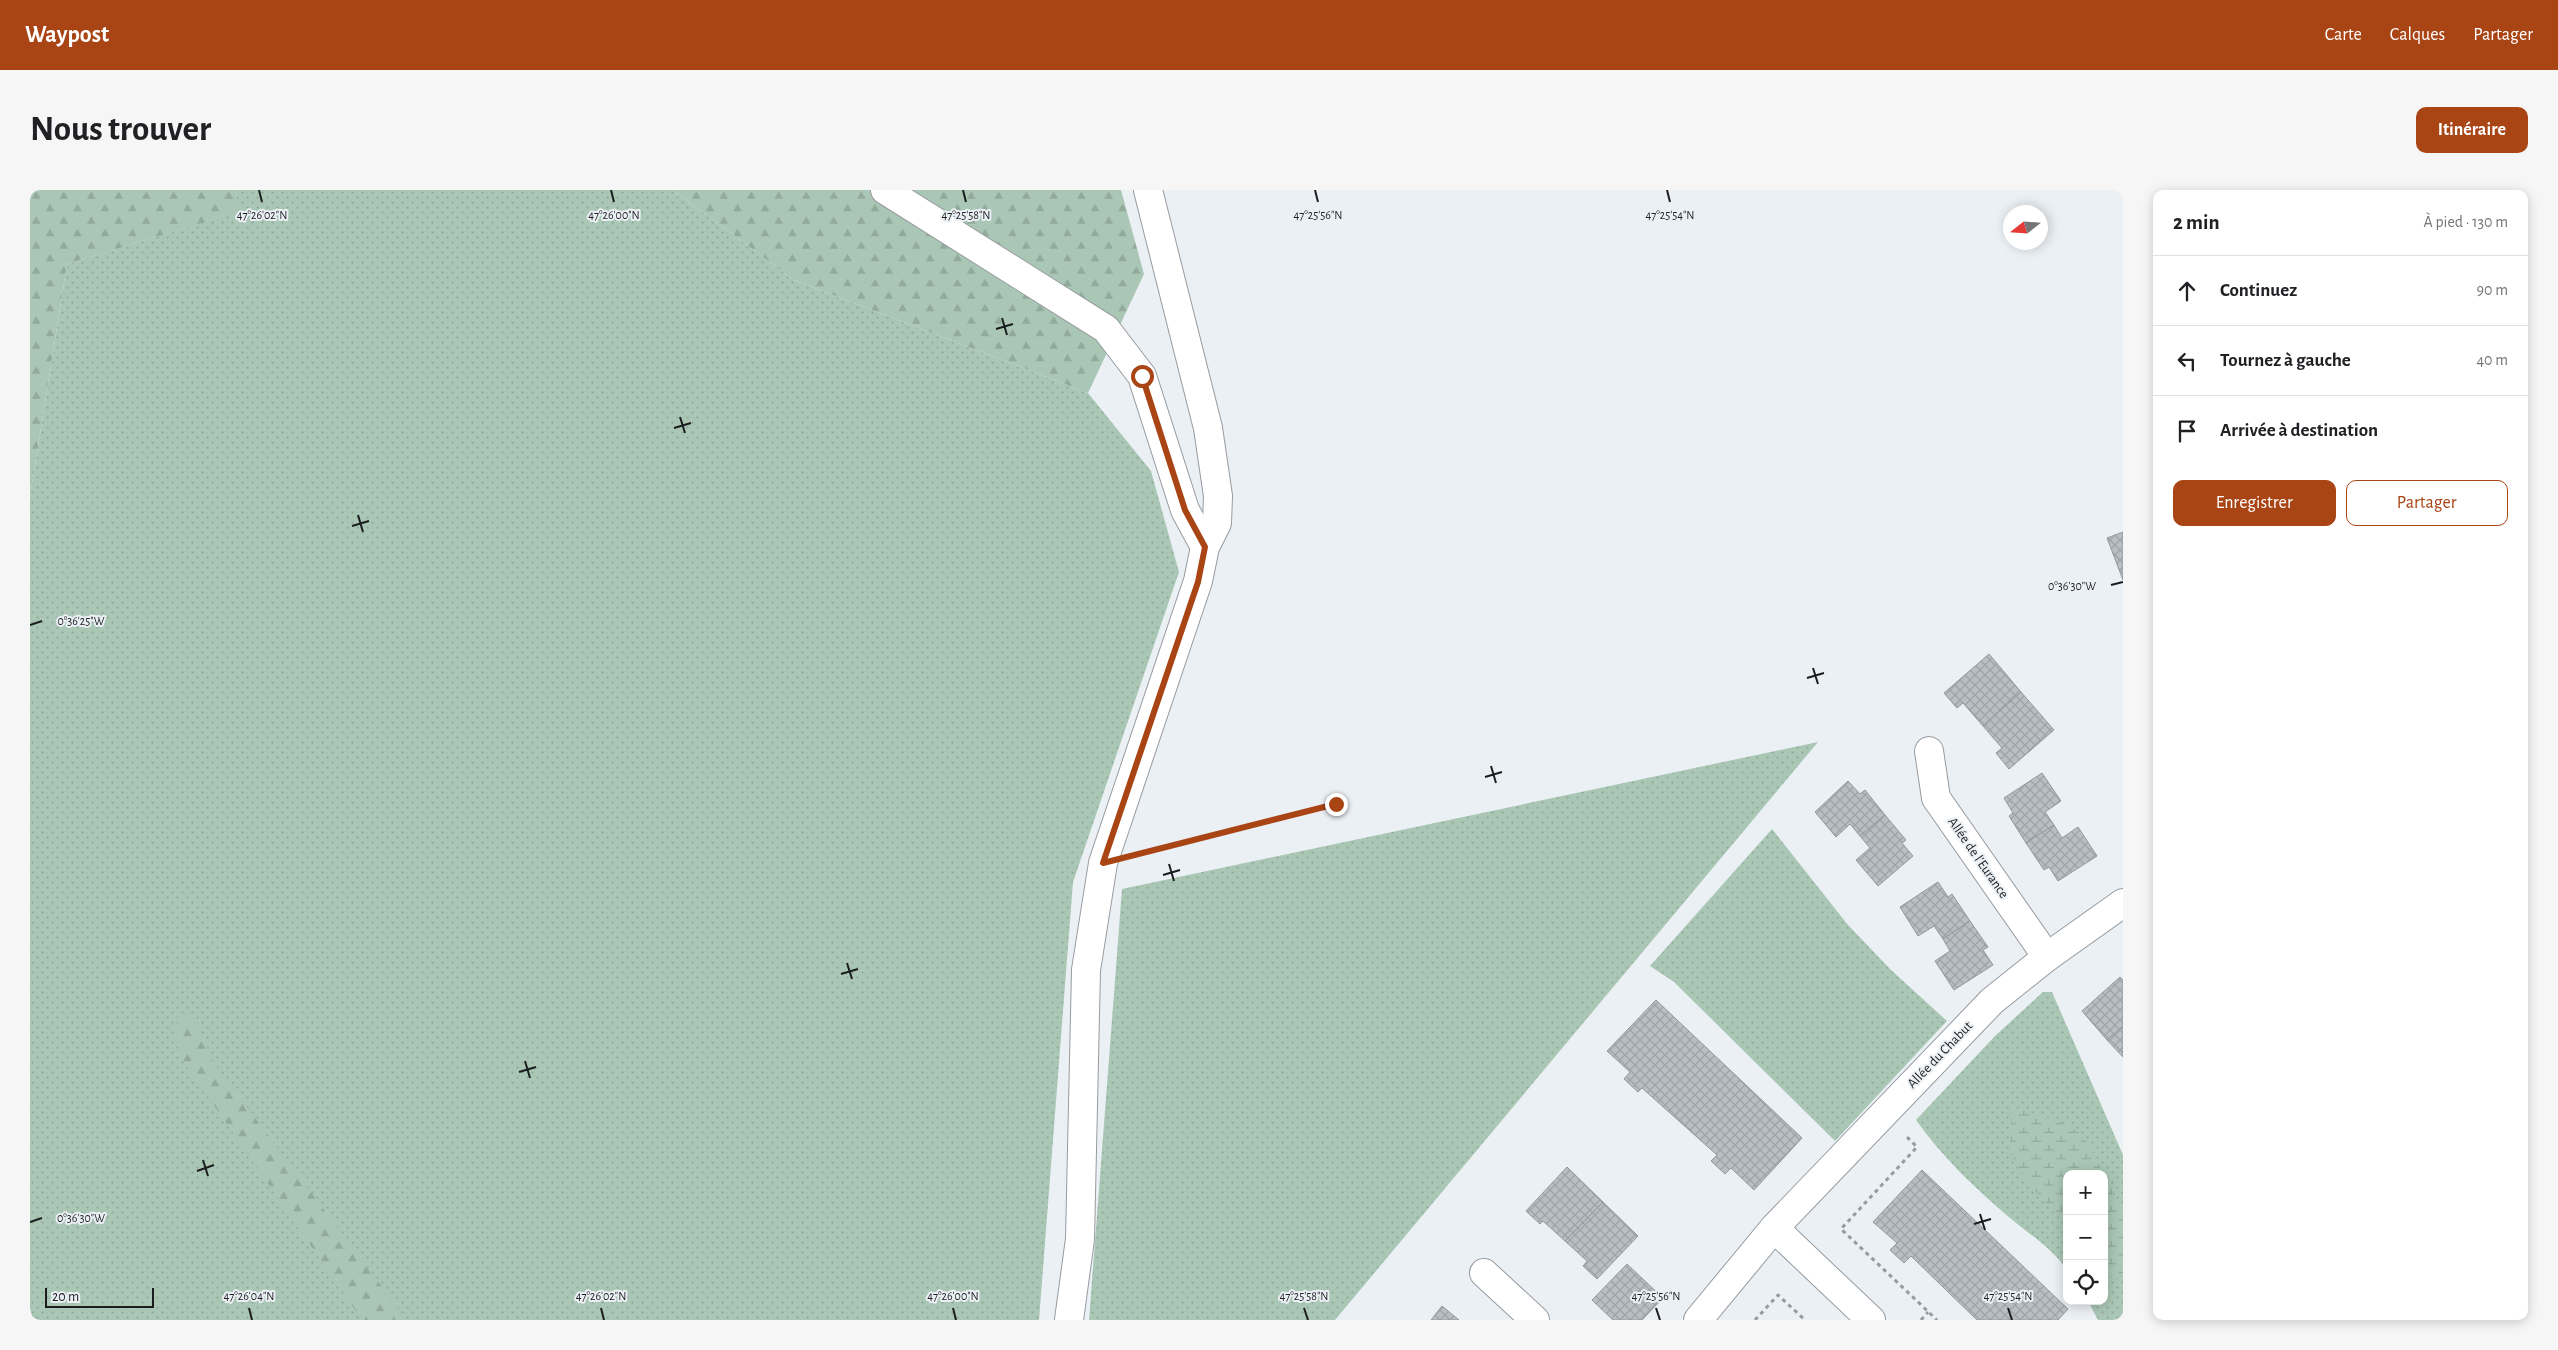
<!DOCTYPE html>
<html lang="fr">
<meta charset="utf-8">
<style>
:root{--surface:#fff;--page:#f6f6f6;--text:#202124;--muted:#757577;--line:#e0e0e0;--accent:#a94415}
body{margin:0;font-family:"Alegreya Sans",sans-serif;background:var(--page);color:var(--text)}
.controls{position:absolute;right:15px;bottom:15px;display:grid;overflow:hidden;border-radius:10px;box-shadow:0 2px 12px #0003}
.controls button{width:45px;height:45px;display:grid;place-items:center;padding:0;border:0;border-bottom:1px solid var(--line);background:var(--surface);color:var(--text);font:25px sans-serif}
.compass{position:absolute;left:1973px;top:15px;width:45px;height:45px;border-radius:50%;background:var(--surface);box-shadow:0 2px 12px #0003;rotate:253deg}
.scale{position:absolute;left:15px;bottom:12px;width:109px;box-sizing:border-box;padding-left:5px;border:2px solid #1c1d1f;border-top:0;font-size:14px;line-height:18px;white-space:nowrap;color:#1c1d1f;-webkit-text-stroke:4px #ebf0f5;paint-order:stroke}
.stop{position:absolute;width:15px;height:15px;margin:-11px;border:4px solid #a94415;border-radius:50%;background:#fff}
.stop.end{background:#a94415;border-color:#fff;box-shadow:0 1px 5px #0008}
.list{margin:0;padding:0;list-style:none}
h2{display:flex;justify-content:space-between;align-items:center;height:65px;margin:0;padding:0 20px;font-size:21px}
h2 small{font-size:16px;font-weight:400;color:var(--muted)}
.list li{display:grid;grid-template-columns:32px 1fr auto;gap:15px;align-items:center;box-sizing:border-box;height:70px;padding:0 20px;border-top:1px solid var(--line)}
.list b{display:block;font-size:19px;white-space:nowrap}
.list em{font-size:16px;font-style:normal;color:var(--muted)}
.actions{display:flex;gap:10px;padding:15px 20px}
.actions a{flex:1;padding:11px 0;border:1px solid var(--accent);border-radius:10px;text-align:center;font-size:18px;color:var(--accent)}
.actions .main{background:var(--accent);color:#fff}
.icon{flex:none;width:28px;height:28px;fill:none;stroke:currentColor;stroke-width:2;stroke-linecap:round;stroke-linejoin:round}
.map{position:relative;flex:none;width:2093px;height:1130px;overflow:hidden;border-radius:10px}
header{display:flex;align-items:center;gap:30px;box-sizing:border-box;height:70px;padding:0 25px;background:var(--accent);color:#fff}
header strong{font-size:24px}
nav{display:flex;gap:28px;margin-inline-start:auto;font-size:18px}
.intro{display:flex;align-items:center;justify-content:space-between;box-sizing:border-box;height:120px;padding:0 30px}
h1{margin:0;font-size:35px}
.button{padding:12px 22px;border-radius:10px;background:var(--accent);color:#fff;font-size:18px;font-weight:700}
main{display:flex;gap:30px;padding:0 30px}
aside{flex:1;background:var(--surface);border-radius:10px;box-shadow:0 2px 12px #0003}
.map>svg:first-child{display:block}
</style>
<header>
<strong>Waypost</strong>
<nav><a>Carte</a><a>Calques</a><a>Partager</a></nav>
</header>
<div class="intro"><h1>Nous trouver</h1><a class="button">Itinéraire</a></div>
<main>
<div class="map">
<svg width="2093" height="1130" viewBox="0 0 2093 1130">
<defs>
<pattern id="grass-dots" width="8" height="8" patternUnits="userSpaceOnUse" patternTransform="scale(1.25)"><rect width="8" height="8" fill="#aac7b5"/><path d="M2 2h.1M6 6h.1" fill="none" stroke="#92aa9b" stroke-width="1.8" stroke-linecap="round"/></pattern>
<pattern id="forest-firs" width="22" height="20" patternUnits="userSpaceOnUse" patternTransform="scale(1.25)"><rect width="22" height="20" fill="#aac7b5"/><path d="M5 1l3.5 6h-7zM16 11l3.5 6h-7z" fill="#92aa9b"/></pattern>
<pattern id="wetland-marsh" width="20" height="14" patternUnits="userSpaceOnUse" patternTransform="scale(1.25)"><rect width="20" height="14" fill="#aac7b5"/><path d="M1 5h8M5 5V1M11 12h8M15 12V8" fill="none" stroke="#92aa9b"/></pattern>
<pattern id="building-cross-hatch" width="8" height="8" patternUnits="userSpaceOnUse" patternTransform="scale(1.25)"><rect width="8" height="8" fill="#b9bec2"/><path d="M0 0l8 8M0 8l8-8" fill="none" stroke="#9ea3a6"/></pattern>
</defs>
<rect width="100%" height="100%" fill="#ebf0f5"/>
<g fill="url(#grass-dots)">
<path d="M206 0H643L764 90 1058 203 1121 281 1149 382 1043 692 1009 1130H3L0 1118V307L37 74 208 22Z"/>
<path d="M1788 552 1305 1130H1059L1092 699Z"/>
<path d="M1742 639 1818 735 1861 780 1917 831 1805 951 1644 792 1620 776Z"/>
<path d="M2013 802H2022L2093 965V1130H2068L2058 1111H2074V984H2037V1080C2022 1058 1999 1044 1980 1028 1945 998 1912 967 1886 930L1965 846Z"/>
</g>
<g fill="url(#forest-firs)">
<path d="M0 0H206L209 22 37 74 0 307Z"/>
<path d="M643 0H1091L1114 84 1058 203 764 90Z"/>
<path d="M148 823 164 824 183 872 377 1130H332L150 866 146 842Z"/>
</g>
<g fill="url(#wetland-marsh)">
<path d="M1982 917 2029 931 2053 945 2074 984H2037V1035L2000 996 1980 963Z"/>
<path d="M2074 985 2093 1019V1089L2082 1088 2074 1078Z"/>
</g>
<g fill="url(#building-cross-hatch)" stroke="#94989d">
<path d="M2093 342V390L2077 348Z"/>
<path d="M1959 464 1991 502 1953 536 1933 513 1927 518 1914 503Z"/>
<path d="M1991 502 2024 540 1979 579 1966 563 1972 558 1953 536Z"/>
<path d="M2012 583 2031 611 2015 622 2024 635 1996 653 1979 626 1983 623 1974 608Z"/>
<path d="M1818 591 1830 604 1835 600 1855 625 1830 646 1820 634 1806 647 1785 622Z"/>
<path d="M1855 625 1876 650 1872 653 1883 666 1848 696 1826 670 1840 658 1830 646Z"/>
<path d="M2024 635 2032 648 2048 637 2067 666 2028 691 2019 677 2014 680 1996 653Z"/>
<path d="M1908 692 1918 707 1922 704 1940 731 1913 749 1904 736 1888 746 1870 717Z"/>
<path d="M1940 731 1958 757 1953 760 1963 775 1924 800 1905 771 1920 761 1913 749Z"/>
<path d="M2090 787 2093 790V836L2077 850 2052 821Z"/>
<path d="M1626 810 1772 948 1724 1000 1701 978 1695 984 1681 971 1687 965 1612 898 1608 902 1594 889 1600 882 1577 861Z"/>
<path d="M2093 836V867L2077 850Z"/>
<path d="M1537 977 1573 1012 1535 1051 1513 1031 1510 1034 1496 1021Z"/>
<path d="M1892 980 2038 1119 2028 1130H1947L1881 1066 1874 1073 1860 1060 1867 1053 1843 1032Z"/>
<path d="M1573 1012 1608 1046 1567 1089 1553 1076 1557 1071 1535 1051Z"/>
<path d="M1597 1074 1633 1108 1612 1130H1583L1562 1110Z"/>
<path d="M1412 1116 1429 1130H1401Z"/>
</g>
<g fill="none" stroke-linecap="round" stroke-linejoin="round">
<defs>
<g id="minor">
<path d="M855 0 1076 139 1112 186 1155 320 1175 357"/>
<path d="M1899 561 1906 608 2017 767"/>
<path d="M1744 1038 1841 1130"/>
<path d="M1454 1083 1505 1130"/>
<path d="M1039 1130 1050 1049 1056 780 1073 673 1168 391 1175 357 1187 333 1188 306 1178 238 1118 0"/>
<path d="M1668 1130 1744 1038 1962 811 2017 767 2093 713"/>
</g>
</defs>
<use href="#minor" stroke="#979ba0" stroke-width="30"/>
<g stroke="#979a9e" stroke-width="3" stroke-dasharray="4 4" stroke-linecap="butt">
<path d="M1110 664 1306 614"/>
<path d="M1877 947 1887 957 1811 1039 1907 1130"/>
<path d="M1725 1130 1748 1105 1775 1130"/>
<path d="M1891 1130 1898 1122"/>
</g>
<use href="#minor" stroke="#fff" stroke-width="28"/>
</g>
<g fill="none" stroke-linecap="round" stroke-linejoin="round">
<path stroke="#a94415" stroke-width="6" d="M1112 186 1155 320 1175 357 1168 392 1073 673 1306 614"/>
</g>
<path fill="none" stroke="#1c1d1f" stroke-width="2" d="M229 0 232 12M581 0 584 12M933 0 936 12M1285 0 1288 12M1637 0 1640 12M972 128 977 145M966 139 983 134M650 227 655 243M644 238 661 233M328 325 333 342M322 336 339 331M2081 395 2093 392M0 435 12 431M1783 478 1788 494M1777 488 1794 483M1461 576 1466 593M1455 587 1472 582M1139 674 1144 691M1133 685 1150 680M817 773 822 789M811 784 828 779M495 871 500 888M489 882 506 877M173 970 178 986M167 981 184 975M1950 1024 1955 1040M0 1032 12 1028M1944 1034 1961 1029M219 1118 222 1130M571 1118 574 1130M923 1118 926 1130M1274 1118 1278 1130M1626 1118 1630 1130M1978 1118 1982 1130"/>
<g text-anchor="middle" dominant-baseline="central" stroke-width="4" stroke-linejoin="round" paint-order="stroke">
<g font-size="14" fill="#1c1d1f" stroke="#ebf0f5">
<text transform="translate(1948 668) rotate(55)">Allée de l'Eurance</text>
<text transform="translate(1910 865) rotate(-46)">Allée du Chabut</text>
</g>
</g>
<g font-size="12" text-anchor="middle" fill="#1c1d1f" stroke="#ebf0f5" stroke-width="4" stroke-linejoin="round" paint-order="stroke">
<text x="232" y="29">47°26'02"N</text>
<text x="584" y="29">47°26'00"N</text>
<text x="936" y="29">47°25'58"N</text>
<text x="1288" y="29">47°25'56"N</text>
<text x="1640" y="29">47°25'54"N</text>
<text x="2042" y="400">0°36'30"W</text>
<text x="51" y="435">0°36'25"W</text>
<text x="51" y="1032">0°36'30"W</text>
<text x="219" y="1110">47°26'04"N</text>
<text x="571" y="1110">47°26'02"N</text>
<text x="923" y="1110">47°26'00"N</text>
<text x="1274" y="1110">47°25'58"N</text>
<text x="1626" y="1110">47°25'56"N</text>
<text x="1978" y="1110">47°25'54"N</text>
</g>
</svg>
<div class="controls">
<button>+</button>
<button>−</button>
<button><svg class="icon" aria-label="locate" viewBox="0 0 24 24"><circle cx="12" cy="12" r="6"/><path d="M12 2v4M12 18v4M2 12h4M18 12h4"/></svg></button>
</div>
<svg class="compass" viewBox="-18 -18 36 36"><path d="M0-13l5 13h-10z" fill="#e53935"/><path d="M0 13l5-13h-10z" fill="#757577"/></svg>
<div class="scale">20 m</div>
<div class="stop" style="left:1112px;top:186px"></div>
<div class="stop end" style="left:1306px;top:614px"></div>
</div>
<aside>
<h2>2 min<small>À pied · 130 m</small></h2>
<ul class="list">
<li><svg class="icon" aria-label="ahead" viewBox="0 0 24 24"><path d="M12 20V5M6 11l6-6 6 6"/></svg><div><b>Continuez</b></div><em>90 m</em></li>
<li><svg class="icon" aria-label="left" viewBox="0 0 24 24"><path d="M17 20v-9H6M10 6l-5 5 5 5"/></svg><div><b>Tournez à gauche</b></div><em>40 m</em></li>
<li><svg class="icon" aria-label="arrive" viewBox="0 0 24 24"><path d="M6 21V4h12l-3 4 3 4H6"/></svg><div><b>Arrivée à destination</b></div></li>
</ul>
<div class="actions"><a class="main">Enregistrer</a><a>Partager</a></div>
</aside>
</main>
